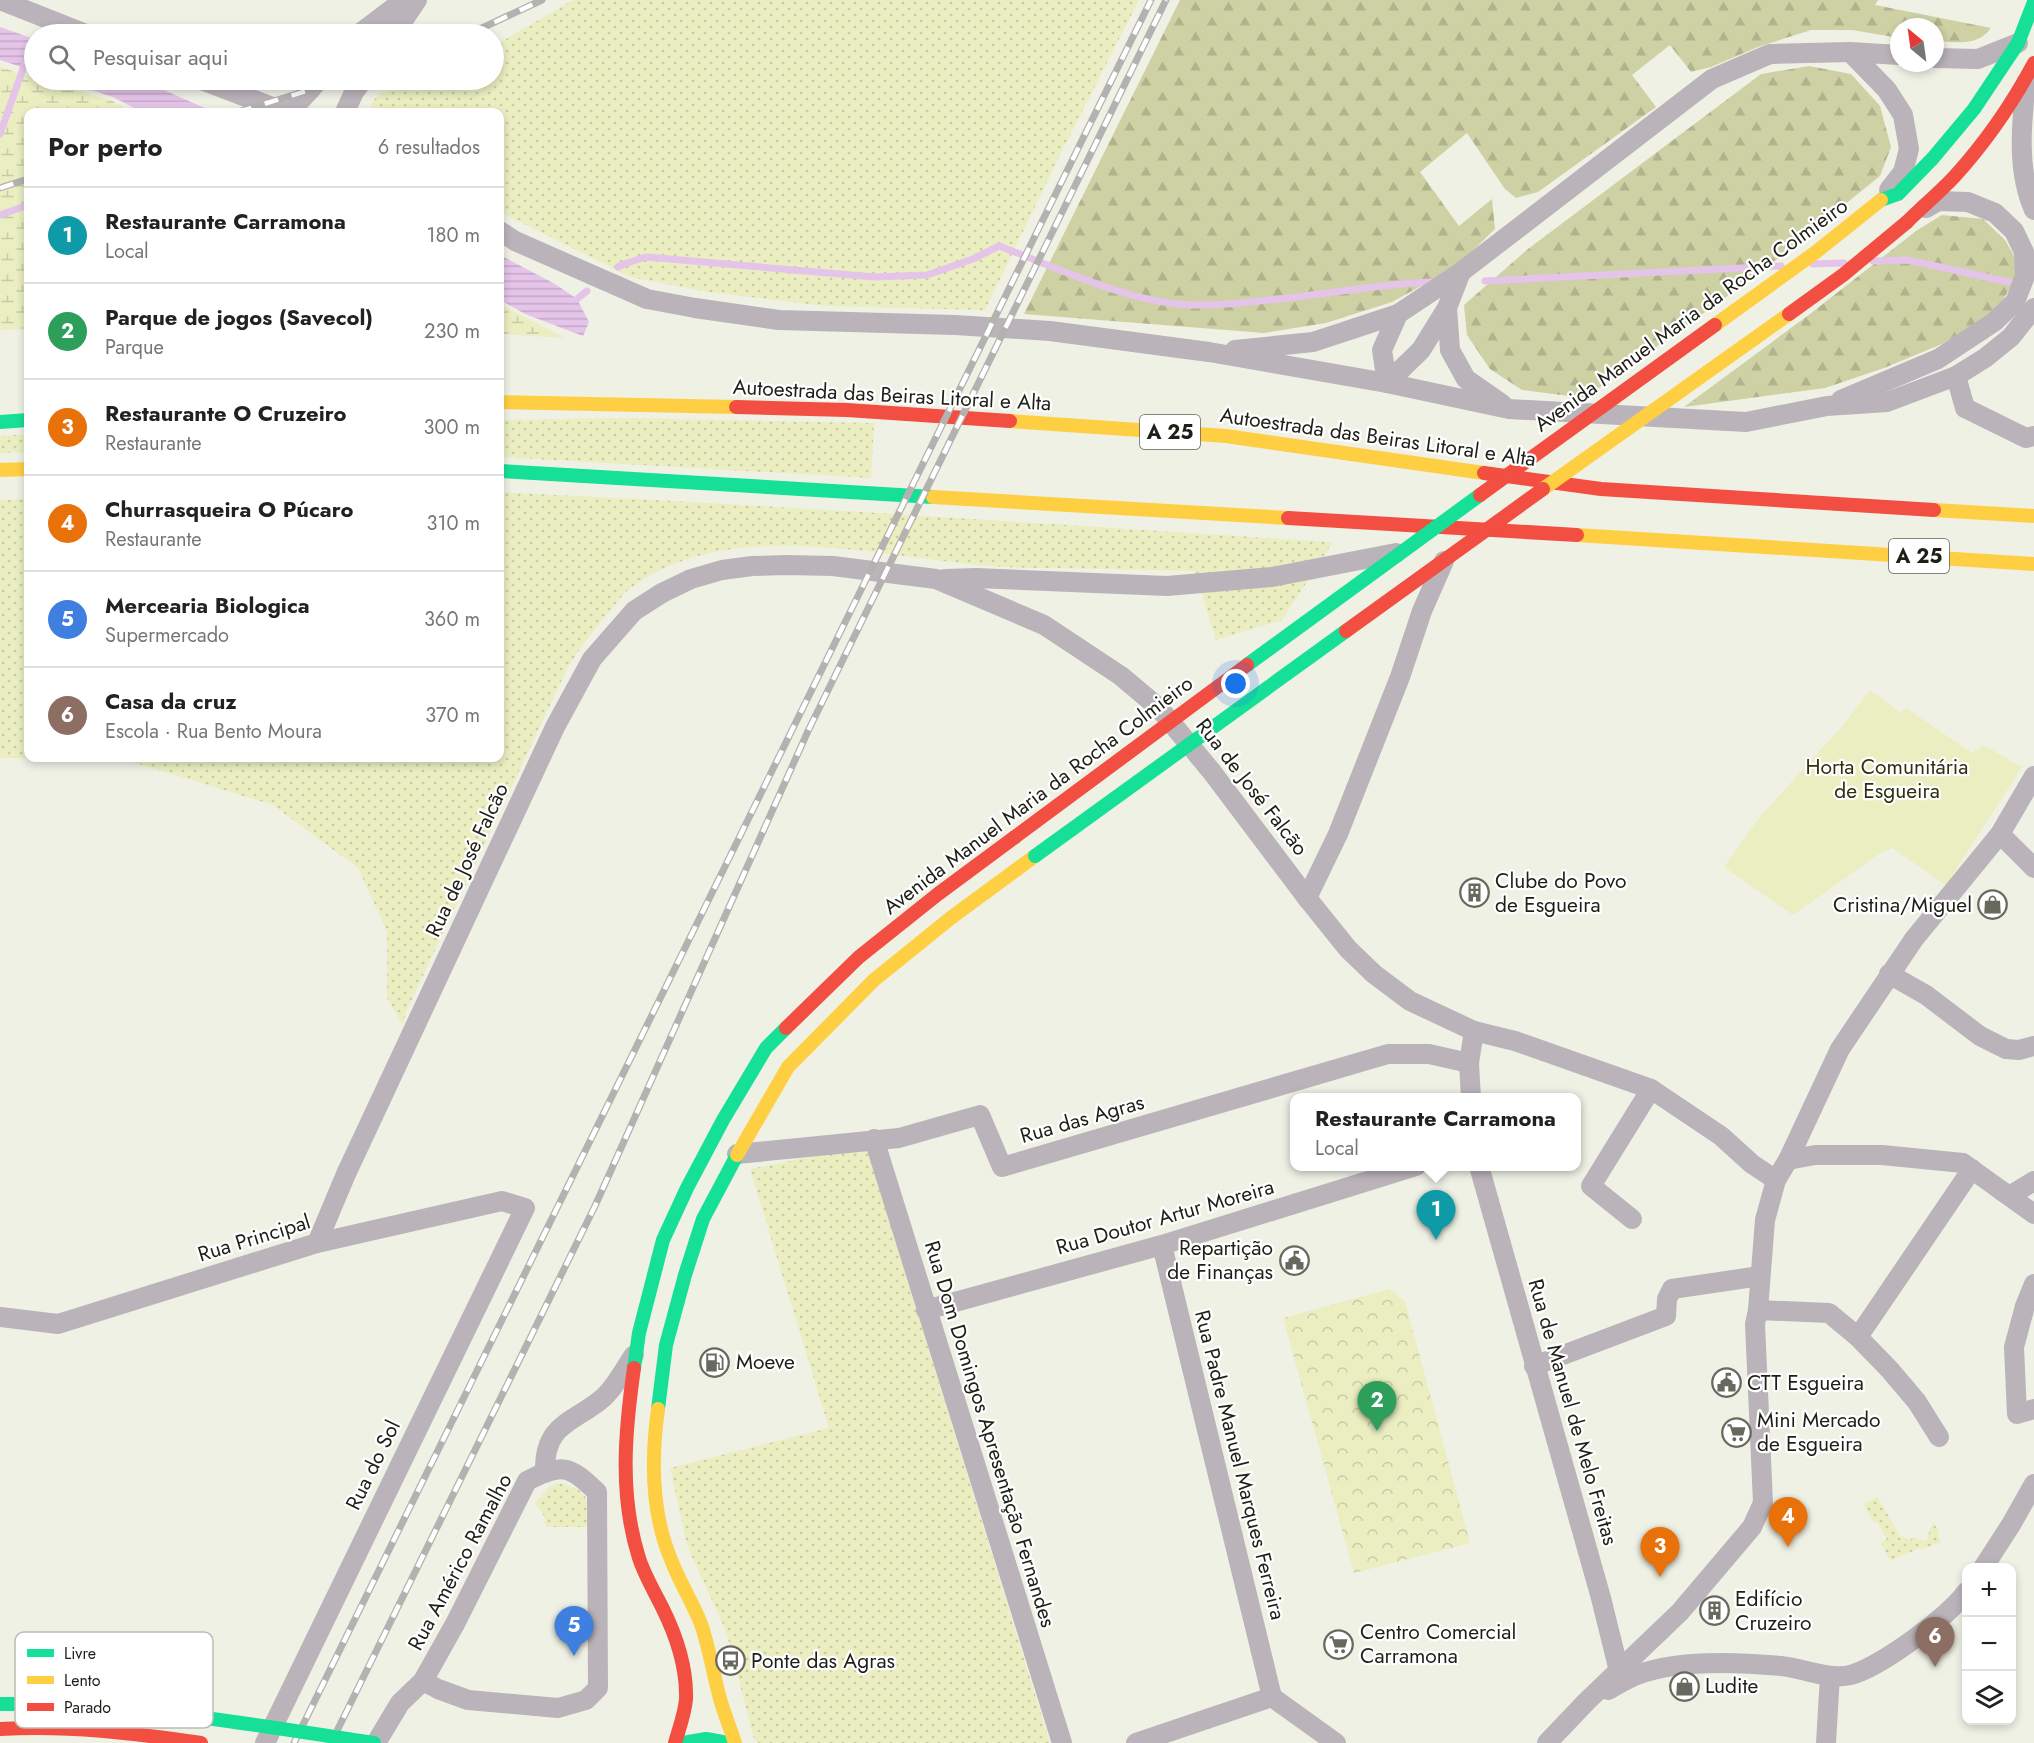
<!DOCTYPE html>
<html lang="pt">
<meta charset="utf-8">
<style>
:root{--surface:#fff;--page:#f2f2f2;--text:#222;--muted:#767676;--line:#e0e0e0;--accent:#68685f}
body{margin:0;font-family:Jost,sans-serif;background:var(--page);color:var(--text)}
.controls{position:absolute;right:18px;bottom:18px;display:grid;overflow:hidden;border-radius:12px;box-shadow:0 3px 9px #0003}
.controls button{width:54px;height:54px;display:grid;place-items:center;padding:0;border:0;border-bottom:2px solid var(--line);background:var(--surface);color:var(--text);font:30px sans-serif}
.compass{position:absolute;left:1890px;top:18px;width:54px;height:54px;border-radius:50%;background:var(--surface);box-shadow:0 3px 9px #0003;rotate:331deg}
.you{position:absolute;left:1236px;top:684px;width:21px;height:21px;margin:-15px;border:4px solid #fff;border-radius:50%;background:#1a73e8;box-shadow:0 0 0 9px #1a73e833}
.badge{display:grid;place-items:center;width:39px;height:39px;border-radius:50%;background:var(--accent);color:#fff;font-size:20px;font-weight:700}
.pin{position:absolute;translate:-50% -50px;filter:drop-shadow(0 2px 3px #0008)}
.pin::after{content:'';position:absolute;top:32px;width:21px;height:18px;background:inherit;clip-path:polygon(0 0,100% 0,50% 100%)}
.popup{position:absolute;left:1290px;top:1093px;width:291px;height:78px;box-sizing:border-box;display:grid;place-content:center;border-radius:12px;background:var(--surface);filter:drop-shadow(0 2px 4px #0005);font-size:20px;white-space:nowrap;color:var(--muted)}
.popup b{font-size:22px;color:var(--text)}
.popup::after{content:'';position:absolute;left:50%;top:100%;margin-left:-12px;border:12px solid transparent;border-top-color:var(--surface)}
.list{margin:0;padding:0;list-style:none}
h2{display:flex;justify-content:space-between;align-items:center;height:78px;margin:0;padding:0 24px;font-size:26px}
h2 small{font-size:20px;font-weight:400;color:var(--muted)}
.list li{display:grid;grid-template-columns:39px 1fr auto;gap:18px;align-items:center;box-sizing:border-box;height:96px;padding:0 24px;border-top:2px solid var(--line)}
.list b{display:block;font-size:22px;white-space:nowrap}
.list p{margin:0;font-size:20px;white-space:nowrap;color:var(--muted)}
.list em{font-size:20px;font-style:normal;color:var(--muted)}
.icon{flex:none;width:33px;height:33px;fill:none;stroke:currentColor;stroke-width:2;stroke-linecap:round;stroke-linejoin:round}
.map{position:relative;flex:none;width:2034px;height:1743px;overflow:hidden}
.search{position:absolute;background:var(--surface);box-shadow:0 3px 9px #0003;left:24px;top:24px;width:480px;height:66px;display:flex;align-items:center;gap:15px;box-sizing:border-box;padding:0 21px;border-radius:33px;color:var(--muted);font-size:22px}
.panel{position:absolute;background:var(--surface);box-shadow:0 3px 9px #0003;left:24px;top:108px;width:480px;height:654px;border-radius:12px}
.map>svg:first-child{display:block}
</style>
<div class="map">
<svg width="2034" height="1743" viewBox="0 0 2034 1743">
<defs>
<pattern id="grass-dots" width="8" height="8" patternUnits="userSpaceOnUse" patternTransform="scale(1.5)"><rect width="8" height="8" fill="#eaeec1"/><path d="M2 2h.1M6 6h.1" fill="none" stroke="#c8cca5" stroke-width="1.8" stroke-linecap="round"/></pattern>
<pattern id="forest-firs" width="22" height="20" patternUnits="userSpaceOnUse" patternTransform="scale(1.5)"><rect width="22" height="20" fill="#ced1a4"/><path d="M5 1l3.5 6h-7zM16 11l3.5 6h-7z" fill="#b0b38c"/></pattern>
<pattern id="wetland-marsh" width="20" height="14" patternUnits="userSpaceOnUse" patternTransform="scale(1.5)"><rect width="20" height="14" fill="#eaeec1"/><path d="M1 5h8M5 5V1M11 12h8M15 12V8" fill="none" stroke="#c8cca5"/></pattern>
<pattern id="park-crowns" width="20" height="18" patternUnits="userSpaceOnUse" patternTransform="scale(1.5)"><rect width="20" height="18" fill="#eaeec1"/><path d="M2 6a3 3 0 1 1 6 0M12 15a3 3 0 1 1 6 0" fill="none" stroke="#c8cca5"/></pattern>
<pattern id="water-rules" width="6" height="5" patternUnits="userSpaceOnUse" patternTransform="scale(1.5)"><rect width="6" height="5" fill="#e5c4e9"/><path d="M0 2.5h6" fill="none" stroke="#c4a8c7"/></pattern>
</defs>
<rect width="100%" height="100%" fill="#f0f1e5"/>
<g fill="url(#grass-dots)">
<path d="M573 0H1139L1063 149 985 310 826 306 708 292 631 277 500 212V112H369L372 103 378 95 415 80H494V46Z"/>
<path d="M626 418 874 423 871 478 500 457V420Z"/>
<path d="M28 434V452L0 453V436Z"/>
<path d="M500 492C778 505 1055 525 1333 542L1282 620 1216 640 1195 571C1150 570 1104 569 1059 568 1036 568 1013 568 991 566 876 557 727 514 628 590 621 596 616 604 610 611 594 629 580 648 567 669L405 1014 403 1025 387 998V931L358 868 273 805 122 759 0 758V500L28 499V758H500Z"/>
<path d="M866 1146 1050 1743H758L754 1739 726 1631 687 1545 670 1468 829 1428 750 1169Z"/>
<path d="M559 1483C589 1489 590 1500 588 1527H546L544 1516 535 1503 550 1486Z"/>
<path d="M1877 1496 1900 1536 1911 1540 1912 1537 1926 1541 1933 1522 1939 1532 1938 1536 1941 1542 1921 1550 1920 1548 1890 1561 1881 1543 1887 1539 1877 1522 1874 1523 1864 1505Z"/>
</g>
<g fill="url(#forest-firs)">
<path d="M1180 0H1878L1875 5 1991 28C1977 47 1956 42 1935 41V27H1899V38L1852 30H1811L1758 47 1711 67 1691 72 1670 45 1632 75 1656 107 1538 192 1516 198 1505 189 1467 133 1420 172 1459 226 1492 199 1495 229 1457 266 1392 302 1326 323 1264 333 1024 314Z"/>
<path d="M1809 66 1851 74 1880 106 1891 147 1880 176 1761 272 1585 398 1522 390 1490 369 1467 335 1464 305 1528 249 1761 74Z"/>
<path d="M1942 215 1983 219 2005 240 2017 261 2018 274 2003 300 1980 322 1942 344 1884 368 1825 388 1684 407 1810 314 1916 231Z"/>
</g>
<g fill="url(#wetland-marsh)">
<path d="M0 67 34 78V80H41L110 100 133 112H28V329L0 330Z"/>
<path d="M500 304 565 338 500 334Z"/>
</g>
<path fill="url(#park-crowns)" d="M1389 1289 1405 1301 1470 1543 1354 1573 1283 1318Z"/>
<path fill="#eaeec1" d="M1870 690 1901 713 1906 708 1972 753 1983 745 2022 767 1946 885 1892 848 1882 852 1793 915 1724 867 1758 819 1844 724Z"/>
<g fill="url(#water-rules)">
<path d="M0 27 34 39V71L0 60Z"/>
<path d="M59 80H141L214 112H142L113 97Z"/>
<path d="M500 255 555 284 577 299 589 322 583 336 525 314 500 300Z"/>
</g>
<g fill="none" stroke-linecap="round" stroke-linejoin="round">
<g stroke="#e5c4e9" stroke-width="7">
<path d="M0 134 26 60"/>
<path d="M0 215 28 205"/>
<path d="M1873 261 1908 260 2009 282"/>
<path d="M1813 264 1844 263"/>
<path d="M618 267 624 264 646 257 874 277 927 275 973 259 999 246C1050 265 1109 293 1163 302 1191 307 1220 305 1249 302 1310 297 1369 285 1430 282"/>
<path d="M1485 281 1781 266"/>
<path d="M577 299 587 291"/>
</g>
<g stroke="#bab3ba" stroke-width="20">
<path d="M0 0 86 34"/>
<path d="M359 34 404 0"/>
<path d="M394 34 417 0"/>
<path d="M1935 58 1978 59 2018 43"/>
<path d="M201 80 286 112"/>
<path d="M2026 83C2021 125 2017 172 2034 210"/>
<path d="M290 112 319 80"/>
<path d="M345 112 354 92 363 80"/>
<path d="M1889 190 1903 172 1909 149 1903 115 1887 90 1850 52 1899 55"/>
<path d="M500 231 515 241 647 299 695 308 779 320 955 325 1050 331 1209 352 1387 383 1509 409 1746 422 1827 406 1887 402 1956 376 1985 358 2011 337 2034 308"/>
<path d="M1447 308 1450 350 1466 379 1502 404"/>
<path d="M1235 350 1313 342 1398 314"/>
<path d="M1956 376 1965 408 2026 438 2034 436"/>
<path d="M1387 383 1382 350 1398 314 1461 272 1712 79 1770 54 1850 52"/>
<path d="M1387 383 1421 350 1447 308 1461 272"/>
<path d="M1841 400 1938 359 1994 322 2015 302 2025 276 2024 252 2014 231 1995 213 1968 202 1938 201 1926 208"/>
<path d="M945 579 976 578 1167 586 1272 577 1396 553"/>
<path d="M2000 834 2034 868"/>
<path d="M1307 898 1338 834 1400 677 1422 611 1444 561"/>
<path d="M1889 974 1926 995 1980 1036 2006 1049 2019 1050 2034 1046"/>
<path d="M1471 1098 1469 1063 1474 1031"/>
<path d="M874 1139 1062 1743"/>
<path d="M737 1154 899 1138 980 1115 1002 1167 1388 1054H1429L1469 1063"/>
<path d="M1788 1160 1815 1155H1882L1963 1163 2034 1214"/>
<path d="M1479 1166 1601 1598 1619 1671"/>
<path d="M2003 1192 2011 1195 2034 1181"/>
<path d="M1632 1219 1591 1186 1651 1089"/>
<path d="M317 1243 346 1174 555 727 592 659 634 611 662 593 691 579 722 570 752 566 787 565 833 566 936 579 1044 625 1121 676 1159 708 1212 772 1307 898 1348 949 1374 974 1410 1001 1474 1031 1515 1041 1651 1089 1721 1136 1752 1164 1776 1180"/>
<path d="M1162 1245 1272 1697"/>
<path d="M2034 1284 2025 1306 2014 1347 2017 1414 2034 1409"/>
<path d="M926 1310 1162 1245 1416 1166"/>
<path d="M1758 1310 1829 1313 1858 1337 1890 1370 1917 1402 1939 1437"/>
<path d="M0 1317 58 1324 317 1243 502 1201 525 1208 265 1743"/>
<path d="M1858 1337 1972 1169"/>
<path d="M1534 1366 1666 1316 1667 1299 1672 1289 1760 1276"/>
<path d="M545 1471C544 1422 575 1423 604 1397 616 1386 625 1368 634 1355"/>
<path d="M1983 1568 2012 1523 2034 1484"/>
<path d="M1608 1690C1617 1685 1627 1679 1637 1675 1677 1659 1738 1662 1781 1666 1802 1668 1823 1678 1844 1676 1871 1675 1951 1615 1966 1592"/>
<path d="M1272 1697 1336 1743"/>
<path d="M376 1743 400 1703 423 1681 456 1622 527 1481C562 1463 569 1465 597 1492L598 1688 586 1700 558 1708 468 1700 438 1689 423 1681"/>
<path d="M1136 1743 1272 1697"/>
<path d="M1547 1743 1587 1701 1680 1612 1752 1527 1763 1503 1755 1324 1758 1310 1765 1220 1776 1180 1788 1160 1840 1049 1914 939 2000 834 2034 776"/>
<path d="M1826 1743 1830 1676"/>
</g>
<g stroke="#16e098" stroke-width="14">
<path d="M1881 200 1898 194 1933 158 1974 109 2018 43 2034 2"/>
<path d="M0 422 28 420"/>
<path d="M500 471 933 497"/>
<path d="M634 1368 639 1333 663 1240 687 1188 723 1120 766 1048 786 1028"/>
<path d="M658 1409 666 1345 685 1275 703 1219 737 1155"/>
<path d="M683 1743 706 1739 728 1743"/>
</g>
<g stroke="#ffcf43" stroke-width="14">
<path d="M500 402 736 407"/>
<path d="M1010 421 1226 436 1484 473"/>
<path d="M0 470 28 469"/>
<path d="M933 497 1288 518"/>
<path d="M1934 510 2034 516"/>
<path d="M1577 535 2034 564"/>
<path d="M737 1155 788 1067 874 980 952 917 1035 856"/>
<path d="M658 1409C651 1459 651 1514 672 1562 680 1583 693 1603 701 1624 709 1647 713 1672 719 1695 723 1711 730 1727 735 1743"/>
</g>
<g stroke="#f24e42" stroke-width="14">
<path d="M1907 222C1922 207 1939 193 1954 177 1985 143 2012 104 2034 63"/>
<path d="M736 407 847 410 1010 421"/>
<path d="M1484 473 1601 489 1934 510"/>
<path d="M1288 518 1577 535"/>
<path d="M786 1028 859 957 938 894 1015 837"/>
<path d="M634 1368C625 1431 619 1495 639 1558 644 1574 654 1591 662 1607 676 1635 687 1667 686 1699 685 1713 679 1729 675 1743"/>
<path d="M0 1729C70 1725 132 1733 201 1743"/>
</g>
<defs>
<g id="rail">
<path d="M469 34 542 0"/>
<path d="M238 112 342 80"/>
<path d="M0 188 28 179"/>
<path d="M294 1743 1151 0"/>
<path d="M331 1743 595 1206 808 731 1166 0"/>
</g>
</defs>
<use href="#rail" stroke="#b4b2b0" stroke-width="7"/>
<use href="#rail" stroke="#fff" stroke-width="4.5" stroke-dasharray="14" stroke-linecap="butt"/>
<g stroke="#16e098" stroke-width="14">
<path d="M1247 665 1480 495"/>
<path d="M1035 856 1346 631"/>
<path d="M0 1704C127 1702 249 1724 374 1743"/>
</g>
<g stroke="#ffcf43" stroke-width="14">
<path d="M1715 325 1816 252 1881 200"/>
<path d="M1543 489 1789 314"/>
</g>
<g stroke="#f24e42" stroke-width="14">
<path d="M1789 314 1843 275 1907 222"/>
<path d="M1480 495 1715 325"/>
<path d="M1346 631 1543 489"/>
<path d="M1015 837 1247 665"/>
</g>
</g>
<defs>
<symbol id="building-ring" viewBox="-11 -11 22 22"><circle r="9.5" fill="#fff" stroke="#68685f" stroke-width="1.5"/><path d="M-4-6H4V6H1V3H-1V6H-4ZM-2.5-4.3h1.7v1.8h-1.7ZM.8-4.3h1.7v1.8H.8ZM-2.5-1h1.7V.8h-1.7ZM.8-1h1.7V.8H.8Z" fill="#68685f"/></symbol>
<symbol id="shop-ring" viewBox="-11 -11 22 22"><circle r="9.5" fill="#fff" stroke="#68685f" stroke-width="1.5"/><path d="M-5-2.5h2.3a2.7 3.5 0 0 1 5.4 0H5L5.5 6h-11ZM-1.5-2.5h3a1.5 2.3 0 0 0-3 0Z" fill="#68685f"/></symbol>
<symbol id="civic-ring" viewBox="-11 -11 22 22"><circle r="9.5" fill="#fff" stroke="#68685f" stroke-width="1.5"/><path d="M-.6-6.5H3V-4.5H.6V-3L4-1V1h2V6H-6V1h2V-1L-.6-3ZM-1.2 2.5V6h2.4V2.5Z" fill="#68685f"/></symbol>
<symbol id="fuel-ring" viewBox="-11 -11 22 22"><circle r="9.5" fill="#fff" stroke="#68685f" stroke-width="1.5"/><path d="M-5.5-6h7V0h2V4h1.3V-2.5L3-4.5l.8-.8L6-3V5H2.5V1h-1V6h-7ZM-4.2-4.7v3.2H.2V-4.7Z" fill="#68685f"/></symbol>
<symbol id="supermarket-ring" viewBox="-11 -11 22 22"><circle r="9.5" fill="#fff" stroke="#68685f" stroke-width="1.5"/><path d="M-6-5.5h2.5l.6 2H6L4.5 2H-2.5L-4.4-4H-6ZM-1.5 3.2a1.3 1.3 0 1 0 .1 0ZM3 3.2a1.3 1.3 0 1 0 .1 0Z" fill="#68685f"/></symbol>
<symbol id="bus-ring" viewBox="-11 -11 22 22"><circle r="9.5" fill="#fff" stroke="#68685f" stroke-width="1.5"/><path d="M-5-6H5V4H4V6H2V4H-2V6H-4V4H-5ZM-3.5-4V0h7V-4ZM-3.5 1.2v1.5H-2V1.2ZM2 1.2v1.5H3.5V1.2Z" fill="#68685f"/></symbol>
</defs>
<g fill-rule="evenodd">
<use href="#building-ring" x="1458" y="876" width="33" height="33"/>
<use href="#shop-ring" x="1976" y="888" width="33" height="33"/>
<use href="#civic-ring" x="1278" y="1244" width="33" height="33"/>
<use href="#fuel-ring" x="698" y="1346" width="33" height="33"/>
<use href="#civic-ring" x="1710" y="1366" width="33" height="33"/>
<use href="#supermarket-ring" x="1720" y="1416" width="33" height="33"/>
<use href="#building-ring" x="1698" y="1594" width="33" height="33"/>
<use href="#supermarket-ring" x="1322" y="1628" width="33" height="33"/>
<use href="#bus-ring" x="714" y="1644" width="33" height="33"/>
<use href="#shop-ring" x="1668" y="1670" width="33" height="33"/>
</g>
<g text-anchor="middle" dominant-baseline="central" stroke-width="4.5" stroke-linejoin="round" paint-order="stroke">
<g fill="#fff" stroke="#62625d" stroke-width="1.5">
<rect x="1140" y="415" width="60" height="34" rx="4.5"/>
<rect x="1889" y="539" width="60" height="34" rx="4.5"/>
</g>
<g font-size="20" font-weight="bold" fill="#1e1f17">
<text x="1170" y="432">A 25</text>
<text x="1919" y="556">A 25</text>
</g>
<g font-size="21" fill="#1e1f17" stroke="#fff">
<text transform="translate(1691 315) rotate(-36)">Avenida Manuel Maria da Rocha Colmieiro</text>
<text transform="translate(892 395) rotate(3)">Autoestrada das Beiras Litoral e Alta</text>
<text transform="translate(1378 437) rotate(8)">Autoestrada das Beiras Litoral e Alta</text>
<text transform="translate(1252 787) rotate(52)">Rua de José Falcão</text>
<text transform="translate(1038 795) rotate(-37)">Avenida Manuel Maria da Rocha Colmieiro</text>
<text transform="translate(467 860) rotate(-65)">Rua de José Falcão</text>
<text transform="translate(1082 1119) rotate(-16)">Rua das Agras</text>
<text transform="translate(1165 1217) rotate(-16)">Rua Doutor Artur Moreira</text>
<text transform="translate(254 1238) rotate(-17)">Rua Principal</text>
<text transform="translate(1573 1412) rotate(74)">Rua de Manuel de Melo Freitas</text>
<text transform="translate(990 1434) rotate(73)">Rua Dom Domingos Apresentação Fernandes</text>
<text transform="translate(373 1465) rotate(-64)">Rua do Sol</text>
<text transform="translate(1240 1465) rotate(76)">Rua Padre Manuel Marques Ferreira</text>
<text transform="translate(460 1562) rotate(-62)">Rua Américo Ramalho</text>
</g>
<g font-size="21" fill="#2f3010" stroke="#fff">
<text x="1887" y="767">Horta Comunitária<tspan x="1887" dy="24">de Esgueira</tspan></text>
</g>
<g font-size="21" fill="#1e1f17" stroke="#fff" text-anchor="start">
<text x="1495" y="881">Clube do Povo<tspan x="1495" dy="24">de Esgueira</tspan></text>
<text x="1972" y="905" text-anchor="end">Cristina/Miguel</text>
<text x="1273" y="1248" text-anchor="end">Repartição<tspan x="1273" dy="24">de Finanças</tspan></text>
<text x="736" y="1362">Moeve</text>
<text x="1747" y="1383">CTT Esgueira</text>
<text x="1757" y="1420">Mini Mercado<tspan x="1757" dy="24">de Esgueira</tspan></text>
<text x="1735" y="1599">Edifício<tspan x="1735" dy="24">Cruzeiro</tspan></text>
<text x="1360" y="1632">Centro Comercial<tspan x="1360" dy="24">Carramona</tspan></text>
<text x="751" y="1661">Ponte das Agras</text>
<text x="1705" y="1686">Ludite</text>
</g>
</g>
<rect x="15" y="1632" width="198" height="96" rx="9" fill="#fff" stroke="#bcbcb9" stroke-width="1.5"/>
<rect x="27" y="1649" width="27" height="8" fill="#16e098"/>
<rect x="27" y="1676" width="27" height="8" fill="#ffcf43"/>
<rect x="27" y="1703" width="27" height="8" fill="#f24e42"/>
<g font-size="16" fill="#1e1f17">
<text x="64" y="1659">Livre</text>
<text x="64" y="1686">Lento</text>
<text x="64" y="1713">Parado</text>
</g>
</svg>
<div class="controls">
<button>+</button>
<button>−</button>
<button><svg class="icon" aria-label="layers" viewBox="0 0 24 24"><path d="M12 4l9 5-9 5-9-5zM3 14l9 5 9-5"/></svg></button>
</div>
<svg class="compass" viewBox="-18 -18 36 36"><path d="M0-13l5 13h-10z" fill="#e53935"/><path d="M0 13l5-13h-10z" fill="#767676"/></svg>
<div class="you"></div>
<div class="pin badge" style="left:1436px;top:1240px;background:#0f9aa8">1</div>
<div class="popup"><b>Restaurante Carramona</b>Local</div>
<div class="pin badge" style="left:1377px;top:1431px;background:#2e9e5b">2</div>
<div class="pin badge" style="left:1660px;top:1577px;background:#e8710a">3</div>
<div class="pin badge" style="left:1788px;top:1547px;background:#e8710a">4</div>
<div class="pin badge" style="left:574px;top:1656px;background:#3f7fe0">5</div>
<div class="pin badge" style="left:1935px;top:1667px;background:#8d6e63">6</div>
<div class="search"><svg class="icon" aria-label="search" viewBox="0 0 24 24"><circle cx="10" cy="10" r="6"/><path d="M15 15l6 6"/></svg>Pesquisar aqui</div>
<section class="panel">
<h2>Por perto<small>6 resultados</small></h2>
<ul class="list">
<li><span class="badge" style="background:#0f9aa8">1</span><div><b>Restaurante Carramona</b><p>Local</p></div><em>180 m</em></li>
<li><span class="badge" style="background:#2e9e5b">2</span><div><b>Parque de jogos (Savecol)</b><p>Parque</p></div><em>230 m</em></li>
<li><span class="badge" style="background:#e8710a">3</span><div><b>Restaurante O Cruzeiro</b><p>Restaurante</p></div><em>300 m</em></li>
<li><span class="badge" style="background:#e8710a">4</span><div><b>Churrasqueira O Púcaro</b><p>Restaurante</p></div><em>310 m</em></li>
<li><span class="badge" style="background:#3f7fe0">5</span><div><b>Mercearia Biologica</b><p>Supermercado</p></div><em>360 m</em></li>
<li><span class="badge" style="background:#8d6e63">6</span><div><b>Casa da cruz</b><p>Escola · Rua Bento Moura</p></div><em>370 m</em></li>
</ul>
</section>
</div>
